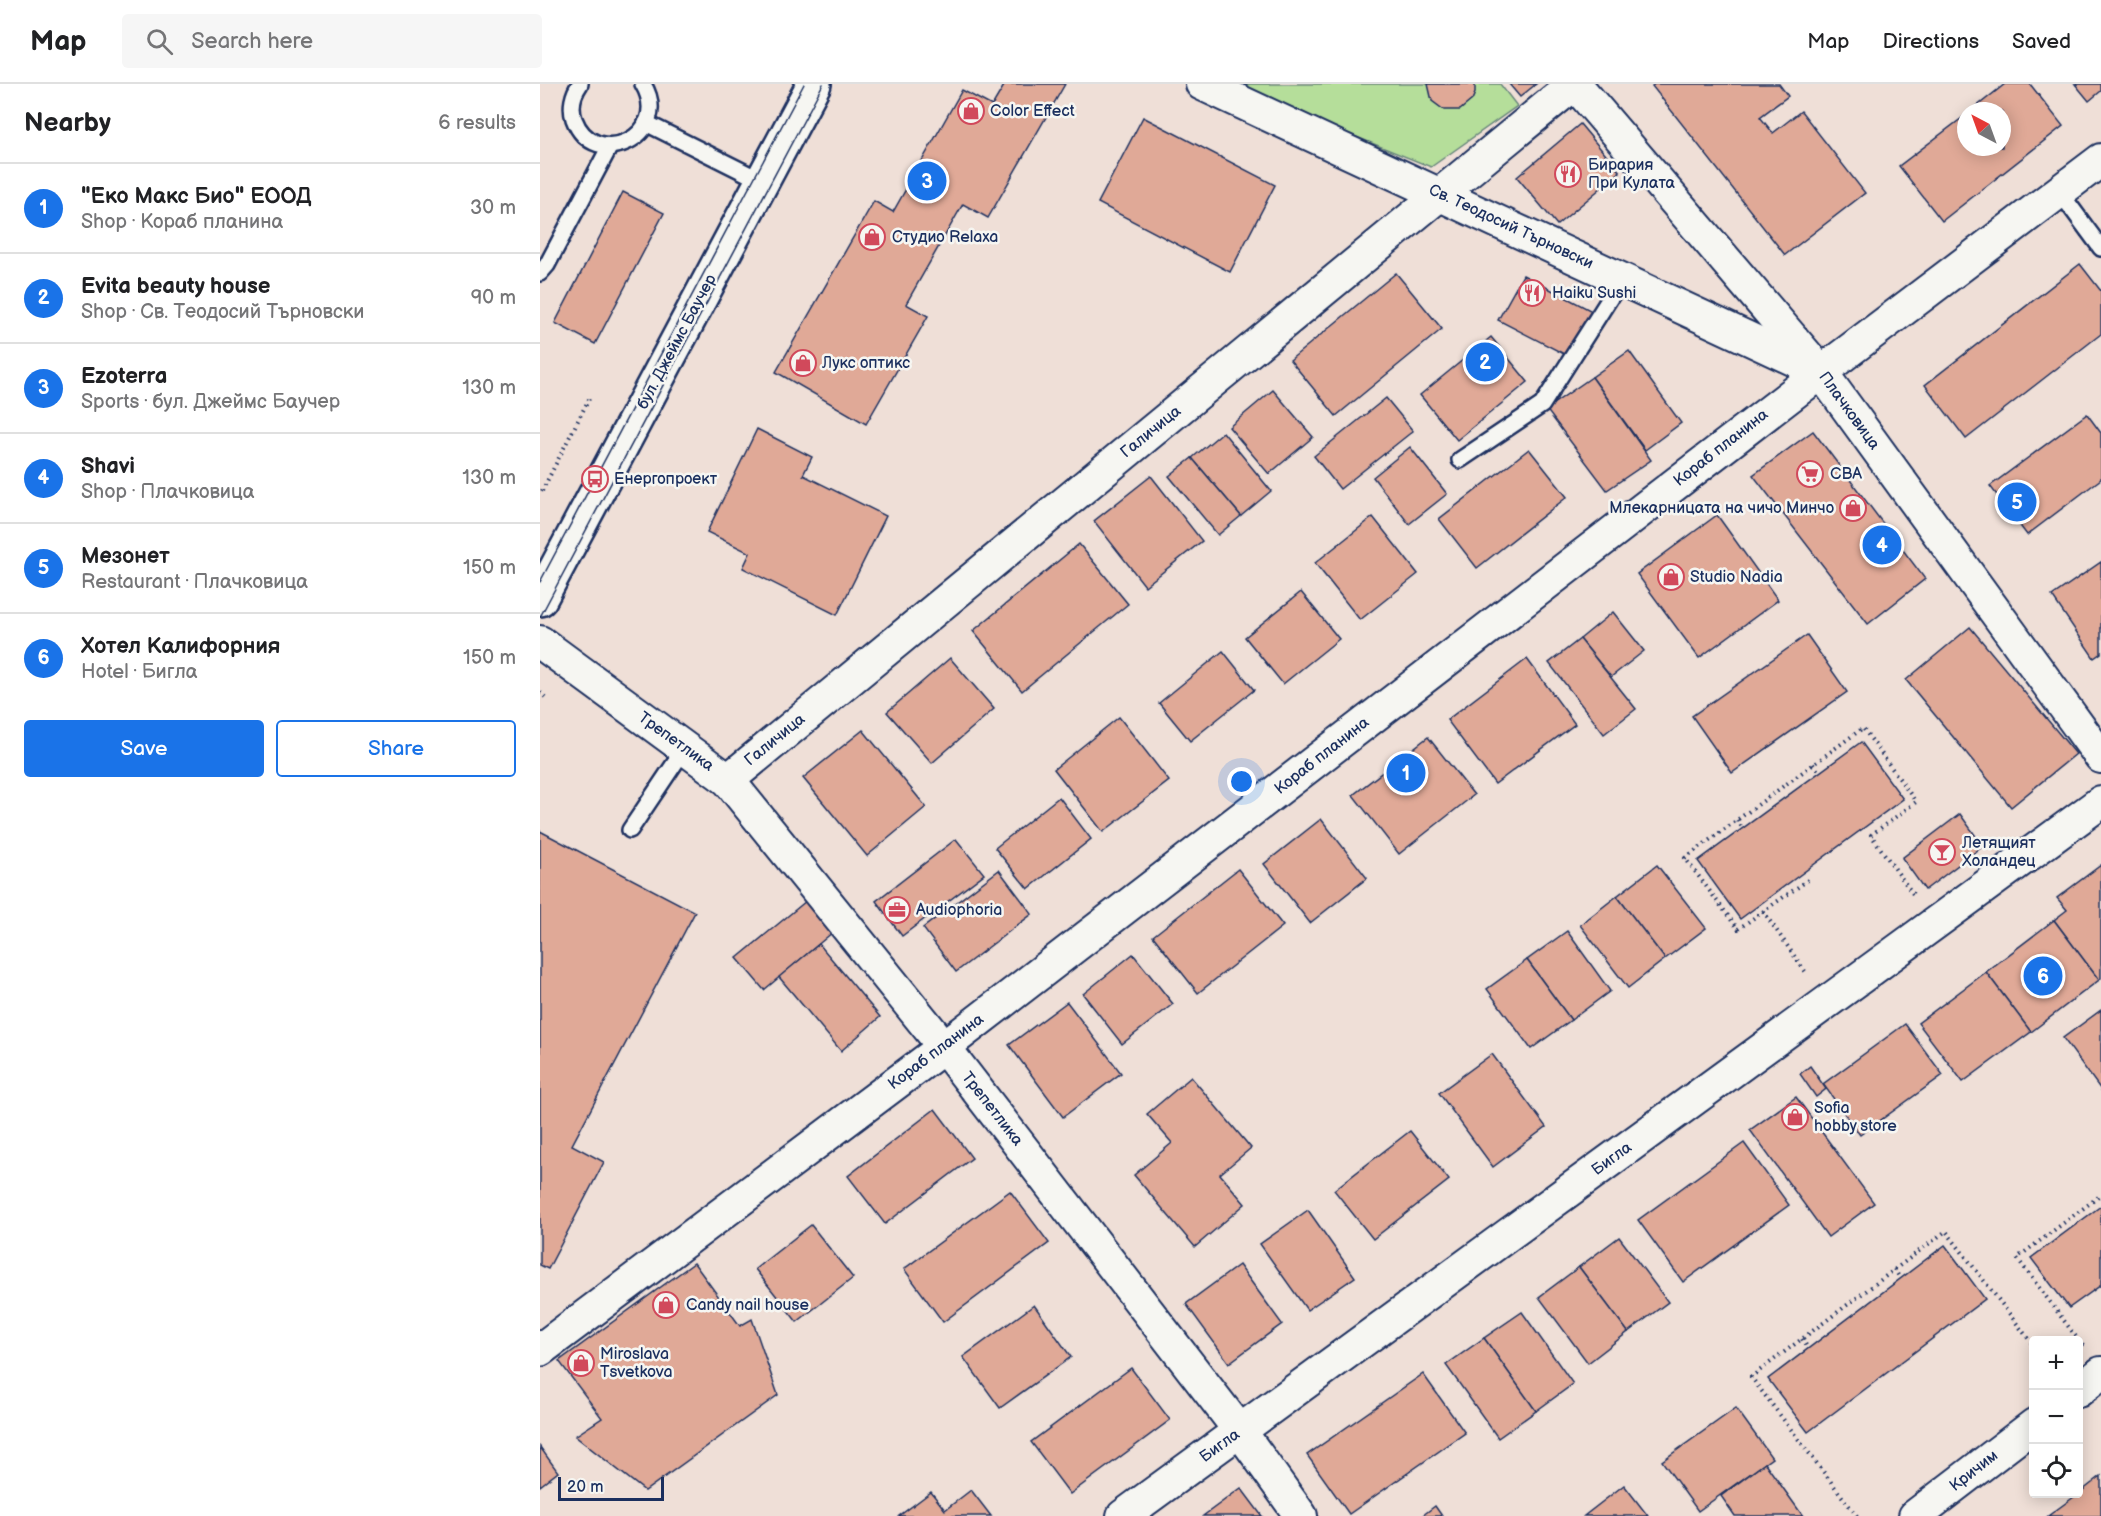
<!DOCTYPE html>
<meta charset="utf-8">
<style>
:root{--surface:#fff;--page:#f6f6f6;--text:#202124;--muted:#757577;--line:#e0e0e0;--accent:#1a73e8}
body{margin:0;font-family:"Balsamiq Sans",sans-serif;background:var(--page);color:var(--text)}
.controls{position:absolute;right:18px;bottom:18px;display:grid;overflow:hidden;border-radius:6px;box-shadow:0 3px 15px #0003}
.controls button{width:54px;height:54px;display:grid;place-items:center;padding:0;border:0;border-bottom:2px solid var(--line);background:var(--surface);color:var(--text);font:30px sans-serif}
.compass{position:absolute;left:1417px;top:18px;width:54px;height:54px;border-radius:50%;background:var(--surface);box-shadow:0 3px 15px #0003;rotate:319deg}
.scale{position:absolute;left:18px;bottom:15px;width:106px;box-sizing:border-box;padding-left:6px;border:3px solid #1b2f5e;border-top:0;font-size:16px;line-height:21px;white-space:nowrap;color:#1b2f5e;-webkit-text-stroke:4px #f6f6f2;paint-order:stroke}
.you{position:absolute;left:702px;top:698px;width:21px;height:21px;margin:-15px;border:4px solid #fff;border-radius:50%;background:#1a73e8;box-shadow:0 0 0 9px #1a73e833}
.badge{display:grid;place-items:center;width:39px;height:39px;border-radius:50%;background:var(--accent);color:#fff;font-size:20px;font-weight:700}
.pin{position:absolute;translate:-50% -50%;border:3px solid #fff;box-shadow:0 2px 6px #0006}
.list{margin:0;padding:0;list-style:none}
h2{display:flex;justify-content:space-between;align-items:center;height:78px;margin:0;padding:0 24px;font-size:26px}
h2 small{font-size:20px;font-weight:400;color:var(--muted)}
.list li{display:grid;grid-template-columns:39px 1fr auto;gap:18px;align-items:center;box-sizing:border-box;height:90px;padding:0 24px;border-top:2px solid var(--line)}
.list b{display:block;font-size:22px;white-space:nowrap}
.list p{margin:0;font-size:20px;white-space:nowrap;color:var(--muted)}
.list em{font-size:20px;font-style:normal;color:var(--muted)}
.actions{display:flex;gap:12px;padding:18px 24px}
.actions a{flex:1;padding:14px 0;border:2px solid var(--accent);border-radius:6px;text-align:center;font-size:21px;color:var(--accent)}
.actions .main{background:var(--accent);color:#fff}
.icon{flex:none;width:33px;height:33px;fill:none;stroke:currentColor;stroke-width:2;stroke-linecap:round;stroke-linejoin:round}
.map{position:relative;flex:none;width:1561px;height:1432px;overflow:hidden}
header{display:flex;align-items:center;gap:36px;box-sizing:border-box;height:84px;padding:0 30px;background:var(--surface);border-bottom:2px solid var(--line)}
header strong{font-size:28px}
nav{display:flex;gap:33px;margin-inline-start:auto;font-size:21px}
.search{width:420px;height:54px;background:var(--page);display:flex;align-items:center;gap:15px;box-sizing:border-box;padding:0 21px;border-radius:6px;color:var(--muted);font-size:22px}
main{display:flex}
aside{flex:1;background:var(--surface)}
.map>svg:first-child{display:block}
</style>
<header>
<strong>Map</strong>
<div class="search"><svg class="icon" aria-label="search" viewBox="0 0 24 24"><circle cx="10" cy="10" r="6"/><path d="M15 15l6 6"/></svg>Search here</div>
<nav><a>Map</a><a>Directions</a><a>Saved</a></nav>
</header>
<main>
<aside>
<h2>Nearby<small>6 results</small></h2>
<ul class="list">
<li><span class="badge">1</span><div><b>&quot;Еко Макс Био&quot; ЕООД</b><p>Shop · Кораб планина</p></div><em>30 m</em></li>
<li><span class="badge">2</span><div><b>Evita beauty house</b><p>Shop · Св. Теодосий Търновски</p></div><em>90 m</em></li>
<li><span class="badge">3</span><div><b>Ezoterra</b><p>Sports · бул. Джеймс Баучер</p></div><em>130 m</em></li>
<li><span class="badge">4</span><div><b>Shavi</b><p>Shop · Плачковица</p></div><em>130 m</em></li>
<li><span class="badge">5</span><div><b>Мезонет</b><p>Restaurant · Плачковица</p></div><em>150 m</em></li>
<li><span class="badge">6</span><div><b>Хотел Калифорния</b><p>Hotel · Бигла</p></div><em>150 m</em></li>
</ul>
<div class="actions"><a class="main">Save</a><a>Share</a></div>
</aside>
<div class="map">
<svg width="1561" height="1432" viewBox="0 0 1561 1432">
<rect width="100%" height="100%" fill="#efdfd7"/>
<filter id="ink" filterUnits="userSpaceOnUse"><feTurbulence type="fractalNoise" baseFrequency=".0167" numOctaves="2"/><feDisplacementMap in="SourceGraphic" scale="12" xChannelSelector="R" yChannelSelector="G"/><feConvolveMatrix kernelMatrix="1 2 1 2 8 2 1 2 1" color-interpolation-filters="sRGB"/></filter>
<g filter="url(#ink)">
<path fill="#b5de9a" stroke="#68867c" stroke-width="1.5" d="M700 0H960L977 22 891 83 757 29Z"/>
<g fill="#e0a997" stroke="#1b2f5e" stroke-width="1.5">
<path d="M465 0H525L448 134 423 120 366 220 388 232 326 340 236 288 334 117 353 128 422 6 452 22Z"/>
<path d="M888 0H935V9L932 16 920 26H904L892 17Z"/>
<path d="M969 0H996L980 13Z"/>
<path d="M1115 0H1239L1248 12 1220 33 1233 49 1261 27 1325 109 1245 171 1112 2Z"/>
<path d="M1465 0H1490L1523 42 1402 137 1359 82 1426 31V63H1462V27H1431Z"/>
<path d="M1535 0H1561V7L1549 17Z"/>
<path d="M603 33 735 101 690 188 558 119Z"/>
<path d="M1040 40 1080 88 1017 141 977 93Z"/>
<path d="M83 108 124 129 55 260 15 239Z"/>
<path d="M1540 180 1561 207V250L1426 355 1385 301Z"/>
<path d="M856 189 902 245 796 332 750 276Z"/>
<path d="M983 191 1052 227 1028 272 958 236Z"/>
<path d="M951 253 988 298 917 356 880 311Z"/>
<path d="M1089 267 1141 339 1105 366 1052 293Z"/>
<path d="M1052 293 1111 376 1067 406 1006 325Z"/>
<path d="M733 306 773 353 729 390 689 343Z"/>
<path d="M846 314 873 347 800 405 774 372Z"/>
<path d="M1547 330 1561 349V395L1487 451 1450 402Z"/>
<path d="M217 345 272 373 263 391 346 432 297 531 203 484 210 469 167 448Z"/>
<path d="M1273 347 1385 495 1328 540 1213 391Z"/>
<path d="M683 348 731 407 701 432 652 374Z"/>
<path d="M870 363 907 410 869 440 833 393Z"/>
<path d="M989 365 1027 413 937 484 899 435Z"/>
<path d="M652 374 701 432 678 451 629 392Z"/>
<path d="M611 392 662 457 605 502 554 437Z"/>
<path d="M1177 431 1238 516 1159 574 1097 490Z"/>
<path d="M833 433 878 490 820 536 775 479Z"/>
<path d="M539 460 588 520 482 607 433 547Z"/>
<path d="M1561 478V569L1554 574 1512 512Z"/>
<path d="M761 508 799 555 743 600 705 553Z"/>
<path d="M1073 528 1104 567 1071 593 1040 555Z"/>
<path d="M1430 543 1536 670 1471 723 1366 596Z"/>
<path d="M1267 551 1307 608 1192 689 1152 632Z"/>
<path d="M1040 555 1096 625 1064 650 1009 579Z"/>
<path d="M683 567 714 606 650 657 619 619Z"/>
<path d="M410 574 454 625 392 679 347 628Z"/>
<path d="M987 575 1035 640 955 700 907 636Z"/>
<path d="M579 633 629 697 563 748 514 685Z"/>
<path d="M323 646 386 723 327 772 263 694Z"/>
<path d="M888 653 934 711 859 770 813 711Z"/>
<path d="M1321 658 1363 715 1200 835 1158 777Z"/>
<path d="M519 713 551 755 488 805 455 764Z"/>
<path d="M1420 730 1443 762 1385 806 1362 774Z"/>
<path d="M781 735 827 794 770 839 724 780Z"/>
<path d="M0 747 155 828 32 1061 64 1078 8 1185 0 1181Z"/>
<path d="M416 755 444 790 362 852 336 817Z"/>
<path d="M1117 781 1166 844 1125 875 1077 812Z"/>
<path d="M1561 781V894L1559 896 1514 836 1527 826 1517 814Z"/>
<path d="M698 785 743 842 658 909 613 852Z"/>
<path d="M459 786 492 830 416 888 383 844Z"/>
<path d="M1077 812 1125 875 1088 904 1040 841Z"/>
<path d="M266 817 293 848 224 906 197 874Z"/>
<path d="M1514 836 1559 896 1491 948 1446 888Z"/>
<path d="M1027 847 1070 907 1031 936 987 876Z"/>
<path d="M279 860 340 933 301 967 239 893Z"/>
<path d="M593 870 633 920 582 960 543 910Z"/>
<path d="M987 876 1031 936 991 965 947 905Z"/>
<path d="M1446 888 1491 948 1423 998 1378 939Z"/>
<path d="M527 918 581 989 523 1033 469 961Z"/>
<path d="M1561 926V1006L1523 954Z"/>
<path d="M1365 940 1403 991 1320 1051 1283 1000Z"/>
<path d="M952 970 1006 1043 953 1083 899 1009Z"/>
<path d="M1270 982 1286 1005 1276 1013 1260 990Z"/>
<path d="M651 993 711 1064 680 1090 705 1120 655 1163 594 1091 632 1059 607 1030Z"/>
<path d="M1256 1013 1334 1119 1288 1153 1210 1046Z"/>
<path d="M395 1025 432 1074 345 1140 308 1092Z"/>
<path d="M870 1047 909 1096 833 1155 794 1106Z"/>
<path d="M1204 1059 1249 1121 1143 1198 1098 1136Z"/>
<path d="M470 1107 509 1159 403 1238 364 1185Z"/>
<path d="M1561 1122V1201L1529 1224 1491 1174Z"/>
<path d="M768 1126 815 1193 767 1226 720 1160Z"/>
<path d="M271 1141 313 1194 257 1238 215 1185Z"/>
<path d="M1079 1153 1128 1218 1088 1248 1039 1183Z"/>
<path d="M1405 1161 1445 1215 1268 1348 1228 1295Z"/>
<path d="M154 1179 200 1242 212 1235 238 1311 105 1407 35 1352 62 1334 19 1277Z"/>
<path d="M699 1181 742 1240 689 1279 646 1220Z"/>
<path d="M1039 1183 1088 1248 1048 1279 999 1213Z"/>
<path d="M494 1221 531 1273 460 1324 423 1273Z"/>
<path d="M982 1228 1033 1300 996 1327 944 1254Z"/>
<path d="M944 1254 996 1327 958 1354 906 1281Z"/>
<path d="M591 1284 630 1336 530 1410 491 1358Z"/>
<path d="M883 1290 925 1349 809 1430 767 1371Z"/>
<path d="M1196 1324 1232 1374 1158 1427 1122 1377Z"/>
<path d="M0 1363 18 1388 0 1402Z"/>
<path d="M1225 1379 1263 1432H1195L1181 1412Z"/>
<path d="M1561 1392V1432H1508L1538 1410Z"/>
<path d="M1084 1401 1108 1432H1044Z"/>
<path d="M701 1404 722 1432H663Z"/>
<path d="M431 1406 451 1432H359L391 1408 405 1426Z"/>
<path d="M895 1422 902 1432H882Z"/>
</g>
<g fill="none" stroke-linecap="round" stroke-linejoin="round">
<defs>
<g id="service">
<path d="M40 0C33 10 30 23 34 35 54 89 134 52 103 0"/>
<path d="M106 39 222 97"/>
<path d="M1519 107 1561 164"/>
<path d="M0 189 7 181 70 62"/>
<path d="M920 376 1002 321 1082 195"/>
<path d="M90 746 145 664"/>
</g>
<g id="minor">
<path d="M662 0 1270 283"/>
<path d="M1035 0 1281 288 1561 673"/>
<path d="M0 558 188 696 404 963 700 1347 761 1432"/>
<path d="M188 696 1034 0"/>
<path d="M0 1266 404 963 1281 288 1561 76"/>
<path d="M1538 1307 1561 1289"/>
<path d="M583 1432 1561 718"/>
<path d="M1375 1432 1494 1341"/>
</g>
<path id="tertiary" d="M0 515 274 0"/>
</defs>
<use href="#service" stroke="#1b2f5e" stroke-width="20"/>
<use href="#minor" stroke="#1b2f5e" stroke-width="36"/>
<use href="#tertiary" stroke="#1b2f5e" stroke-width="38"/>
<g stroke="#1b2f5e" stroke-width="4" stroke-dasharray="1.5 4.5" stroke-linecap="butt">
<path d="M2 407 51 311"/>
<path d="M0 608 5 613"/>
<path d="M1273 680 1279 688"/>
<path d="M1197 736 1203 745"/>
<path d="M1268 796 1198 845 1145 774 1323 644 1376 718 1331 751 1375 813"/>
<path d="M1223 827 1267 890"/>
<path d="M1354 1185 1360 1194"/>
<path d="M1262 1255 1268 1264"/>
<path d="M1543 1262 1477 1174 1561 1111"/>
<path d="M1317 1432 1211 1293 1406 1147 1494 1262"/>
</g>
<use href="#service" stroke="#f6f6f2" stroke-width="15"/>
<use href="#minor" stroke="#f6f6f2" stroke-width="32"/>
<use href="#tertiary" stroke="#f6f6f2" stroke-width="33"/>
<g stroke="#1b2f5e" stroke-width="1.5">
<path d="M0 498 264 0"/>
<path d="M0 533 283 0"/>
</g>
</g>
</g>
<defs>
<symbol id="shop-ring" viewBox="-11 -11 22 22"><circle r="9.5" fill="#f6f6f2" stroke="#d1495b" stroke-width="1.5"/><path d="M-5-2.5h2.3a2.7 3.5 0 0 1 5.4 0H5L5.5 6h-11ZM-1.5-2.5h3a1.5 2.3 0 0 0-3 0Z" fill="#d1495b"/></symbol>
<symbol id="restaurant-ring" viewBox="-11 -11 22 22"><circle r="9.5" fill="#f6f6f2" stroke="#d1495b" stroke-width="1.5"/><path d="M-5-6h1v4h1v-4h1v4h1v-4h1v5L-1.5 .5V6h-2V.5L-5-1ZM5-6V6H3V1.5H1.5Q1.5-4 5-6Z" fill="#d1495b"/></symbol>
<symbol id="supermarket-ring" viewBox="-11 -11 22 22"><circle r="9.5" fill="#f6f6f2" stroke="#d1495b" stroke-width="1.5"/><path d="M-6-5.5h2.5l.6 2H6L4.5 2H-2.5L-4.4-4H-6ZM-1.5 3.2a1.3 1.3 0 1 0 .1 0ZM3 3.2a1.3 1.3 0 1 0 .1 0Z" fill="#d1495b"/></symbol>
<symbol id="bus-ring" viewBox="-11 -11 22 22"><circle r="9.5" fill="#f6f6f2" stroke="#d1495b" stroke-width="1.5"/><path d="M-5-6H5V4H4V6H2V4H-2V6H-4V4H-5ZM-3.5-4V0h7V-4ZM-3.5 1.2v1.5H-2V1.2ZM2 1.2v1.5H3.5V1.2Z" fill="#d1495b"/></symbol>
<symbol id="bar-ring" viewBox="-11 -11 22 22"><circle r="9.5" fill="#f6f6f2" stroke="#d1495b" stroke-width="1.5"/><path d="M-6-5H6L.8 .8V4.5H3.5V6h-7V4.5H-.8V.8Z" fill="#d1495b"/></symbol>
<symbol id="office-ring" viewBox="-11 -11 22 22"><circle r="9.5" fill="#f6f6f2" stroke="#d1495b" stroke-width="1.5"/><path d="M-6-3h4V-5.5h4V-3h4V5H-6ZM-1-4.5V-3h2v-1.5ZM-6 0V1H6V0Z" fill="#d1495b"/></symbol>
</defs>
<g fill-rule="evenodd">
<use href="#shop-ring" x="416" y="12" width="30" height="30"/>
<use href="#restaurant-ring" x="1013" y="75" width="30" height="30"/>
<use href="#shop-ring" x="317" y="138" width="30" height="30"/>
<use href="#restaurant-ring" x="977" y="194" width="30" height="30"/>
<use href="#shop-ring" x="248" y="264" width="30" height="30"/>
<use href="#supermarket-ring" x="1255" y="375" width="30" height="30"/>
<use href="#bus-ring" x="40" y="380" width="30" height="30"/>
<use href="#shop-ring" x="1298" y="409" width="30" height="30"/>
<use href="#shop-ring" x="1116" y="478" width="30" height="30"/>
<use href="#bar-ring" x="1387" y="753" width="30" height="30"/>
<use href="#office-ring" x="342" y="811" width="30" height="30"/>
<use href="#shop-ring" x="1240" y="1018" width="30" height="30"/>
<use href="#shop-ring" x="111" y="1206" width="30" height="30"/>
<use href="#shop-ring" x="26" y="1264" width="30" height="30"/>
</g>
<g text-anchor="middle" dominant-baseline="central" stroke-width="5" stroke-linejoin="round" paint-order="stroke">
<g font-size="16" fill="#1b2f5e" stroke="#f6f6f2" text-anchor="start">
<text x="450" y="27">Color Effect</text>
<text x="1048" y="81">Бирария<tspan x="1048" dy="18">При Кулата</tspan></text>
<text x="352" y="153">Студио Relaxa</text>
<text x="1012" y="209">Haiku Sushi</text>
<text x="282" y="279">Лукс оптикс</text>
<text x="1290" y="390">CBA</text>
<text x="74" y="395">Енергопроект</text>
<text x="1294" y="424" text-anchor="end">Млекарницата на чичо Минчо</text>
<text x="1150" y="493">Studio Nadia</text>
<text x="1422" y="759">Летящият<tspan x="1422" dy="18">Холандец</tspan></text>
<text x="376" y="826">Audiophoria</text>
<text x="1274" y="1024">Sofia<tspan x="1274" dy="18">hobby store</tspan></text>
<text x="146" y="1221">Candy nail house</text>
<text x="60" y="1270">Miroslava<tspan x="60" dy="18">Tsvetkova</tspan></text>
</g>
<g font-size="16" fill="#1b2f5e" stroke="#f6f6f2">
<text transform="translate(971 143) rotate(25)">Св. Теодосий Търновски</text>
<text transform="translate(137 258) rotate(-62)">бул. Джеймс Баучер</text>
<text transform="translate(1309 327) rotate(54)">Плачковица</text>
<text transform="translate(611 348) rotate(-39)">Галичица</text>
<text transform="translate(1181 364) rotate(-38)">Кораб планина</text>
<text transform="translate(235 656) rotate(-39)">Галичица</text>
<text transform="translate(136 658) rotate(36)">Трепетлика</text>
<text transform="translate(782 672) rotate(-38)">Кораб планина</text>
<text transform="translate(396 968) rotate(-37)">Кораб планина</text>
<text transform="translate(452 1025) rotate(52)">Трепетлика</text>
<text transform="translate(1072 1075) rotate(-36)">Бигла</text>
<text transform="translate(680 1362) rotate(-36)">Бигла</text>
<text transform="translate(1434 1387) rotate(-38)">Кричим</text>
</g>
</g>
</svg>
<div class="controls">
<button>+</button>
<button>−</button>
<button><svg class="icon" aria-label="locate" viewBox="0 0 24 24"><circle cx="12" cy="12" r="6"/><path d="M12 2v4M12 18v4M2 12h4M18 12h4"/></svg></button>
</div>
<svg class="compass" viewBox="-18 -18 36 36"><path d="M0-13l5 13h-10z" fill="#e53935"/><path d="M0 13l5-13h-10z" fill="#757577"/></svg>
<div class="scale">20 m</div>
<div class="you"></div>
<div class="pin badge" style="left:866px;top:689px">1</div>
<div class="pin badge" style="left:945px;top:278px">2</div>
<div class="pin badge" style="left:387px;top:97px">3</div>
<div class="pin badge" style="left:1342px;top:461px">4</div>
<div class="pin badge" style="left:1477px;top:418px">5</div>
<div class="pin badge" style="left:1503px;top:892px">6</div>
</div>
</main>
